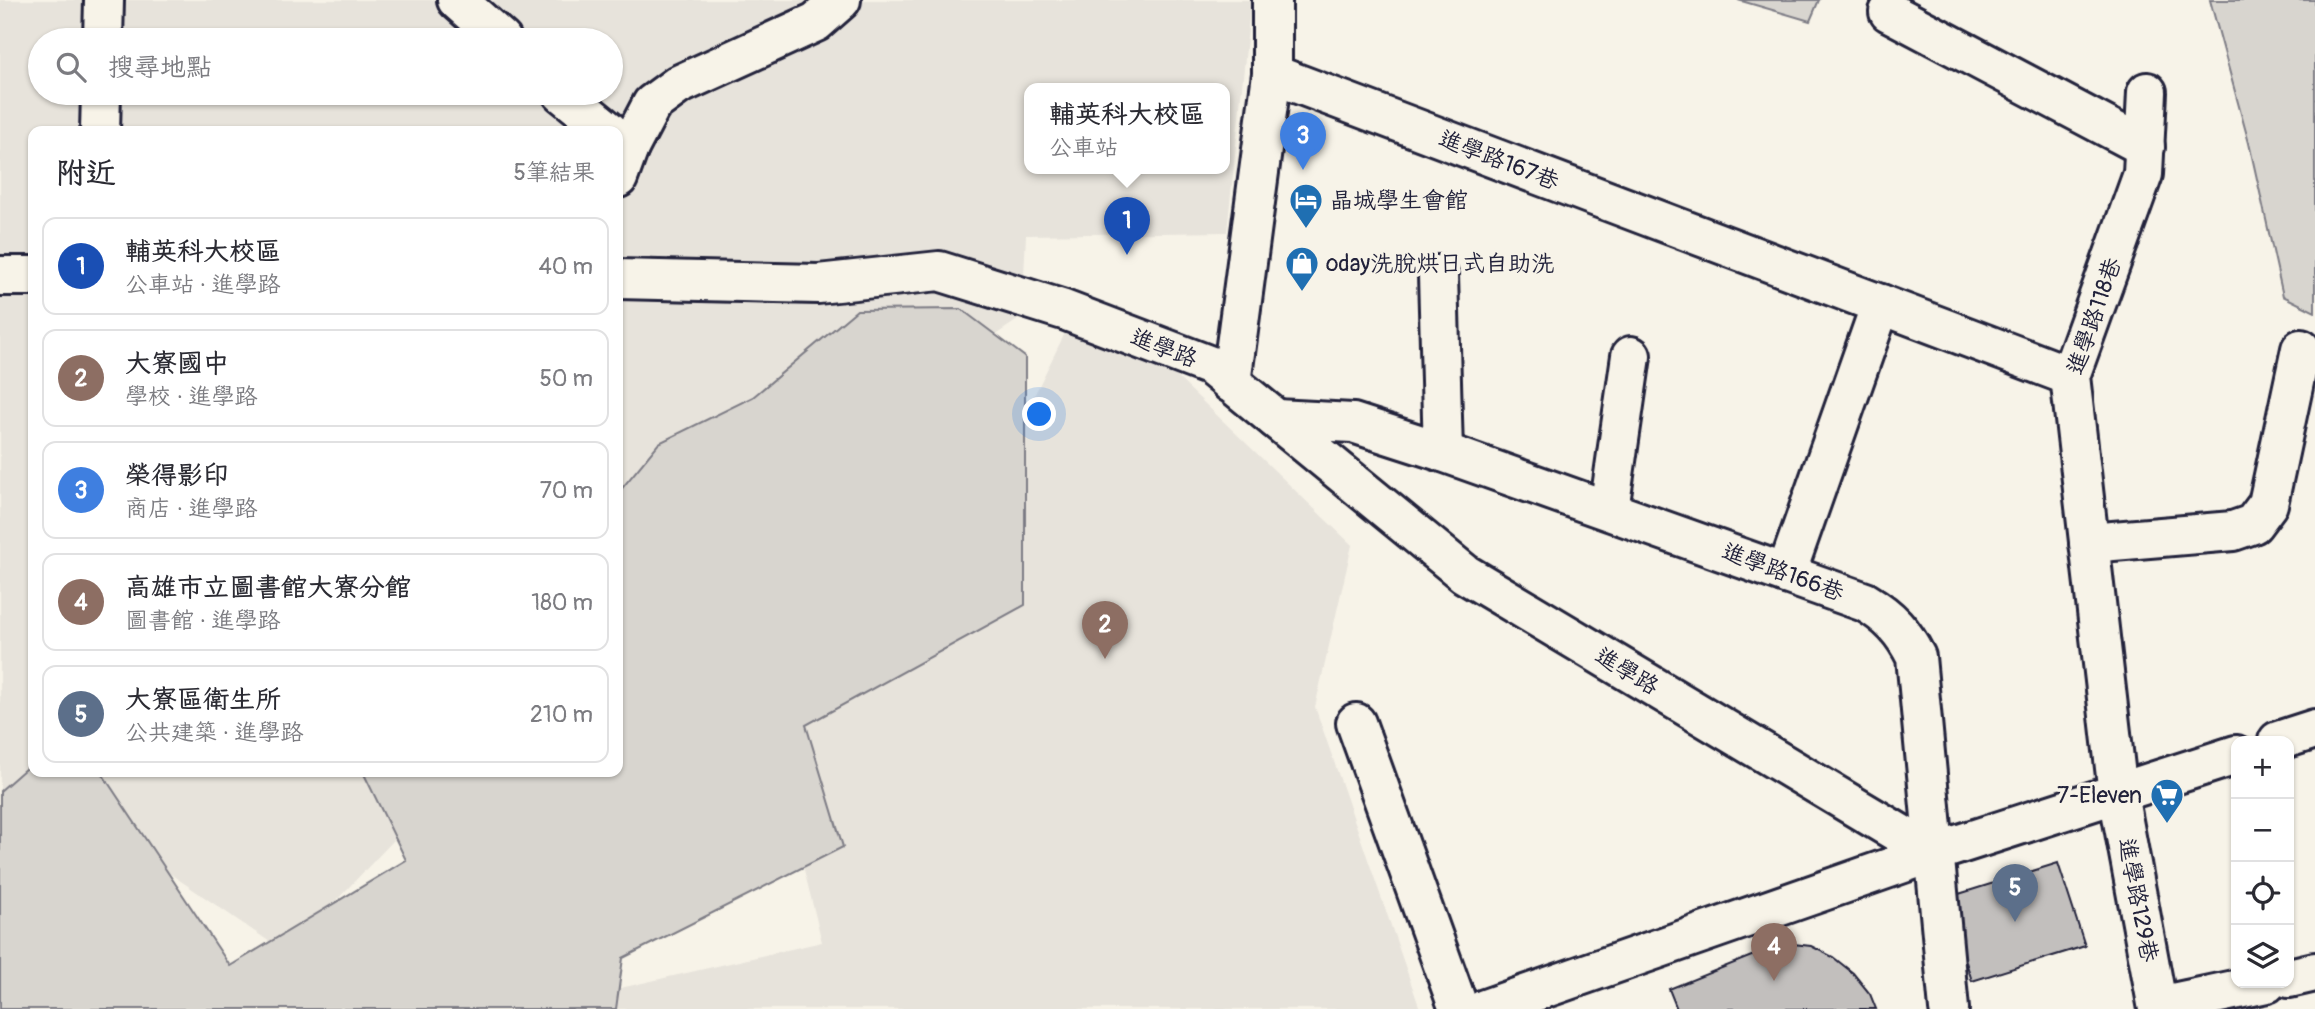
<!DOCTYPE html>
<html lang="zh-TW">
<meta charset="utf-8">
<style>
:root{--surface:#fff;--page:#f7f7f7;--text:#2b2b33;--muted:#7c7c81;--line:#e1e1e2;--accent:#1f6fb2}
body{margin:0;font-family:Pangolin,"LXGW WenKai TC",sans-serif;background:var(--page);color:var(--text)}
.controls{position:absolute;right:21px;bottom:21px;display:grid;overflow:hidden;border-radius:14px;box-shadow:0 2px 5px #0004}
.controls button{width:63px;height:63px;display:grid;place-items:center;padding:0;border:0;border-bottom:2px solid var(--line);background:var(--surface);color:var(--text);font:35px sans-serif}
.you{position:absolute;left:1040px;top:415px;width:24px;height:24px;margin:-18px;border:5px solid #fff;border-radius:50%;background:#1a73e8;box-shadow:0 0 0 10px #1a73e833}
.badge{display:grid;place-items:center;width:46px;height:46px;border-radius:50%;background:var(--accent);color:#fff;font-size:23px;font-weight:700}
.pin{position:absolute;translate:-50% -58px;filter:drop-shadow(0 2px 4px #0008)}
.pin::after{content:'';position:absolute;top:37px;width:24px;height:21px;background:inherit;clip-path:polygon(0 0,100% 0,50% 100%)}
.popup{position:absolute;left:1024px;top:83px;width:206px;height:91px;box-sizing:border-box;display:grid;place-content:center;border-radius:14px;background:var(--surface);filter:drop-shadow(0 2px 5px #0005);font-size:23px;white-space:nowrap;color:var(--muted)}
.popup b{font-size:26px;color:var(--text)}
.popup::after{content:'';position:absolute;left:50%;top:100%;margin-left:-14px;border:14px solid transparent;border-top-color:var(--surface)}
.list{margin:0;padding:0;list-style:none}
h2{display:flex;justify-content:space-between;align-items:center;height:91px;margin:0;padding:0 28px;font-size:30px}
h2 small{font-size:23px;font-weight:400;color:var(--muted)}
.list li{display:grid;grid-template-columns:46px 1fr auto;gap:21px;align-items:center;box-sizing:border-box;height:98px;margin:0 14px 14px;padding:0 14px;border:2px solid var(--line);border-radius:14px}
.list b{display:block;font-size:26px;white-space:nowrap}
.list p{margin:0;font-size:23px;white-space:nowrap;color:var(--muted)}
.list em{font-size:23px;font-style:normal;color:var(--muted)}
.icon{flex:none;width:38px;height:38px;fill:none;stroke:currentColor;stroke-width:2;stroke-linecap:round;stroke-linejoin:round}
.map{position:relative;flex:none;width:2315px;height:1009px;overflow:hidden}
.search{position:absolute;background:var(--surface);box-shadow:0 2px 5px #0004;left:28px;top:28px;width:595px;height:77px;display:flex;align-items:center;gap:18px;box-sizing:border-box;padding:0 24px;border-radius:38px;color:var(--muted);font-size:26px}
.panel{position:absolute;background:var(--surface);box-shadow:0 2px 5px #0004;left:28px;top:126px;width:595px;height:651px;border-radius:14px}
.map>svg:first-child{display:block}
</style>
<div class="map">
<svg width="2315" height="1009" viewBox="0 0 2315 1009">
<rect width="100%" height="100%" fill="#f7f3e8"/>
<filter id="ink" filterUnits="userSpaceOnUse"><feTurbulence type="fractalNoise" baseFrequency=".0143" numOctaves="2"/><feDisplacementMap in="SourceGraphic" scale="14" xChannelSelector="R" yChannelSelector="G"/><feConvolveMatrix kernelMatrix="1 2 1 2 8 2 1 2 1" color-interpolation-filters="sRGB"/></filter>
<g filter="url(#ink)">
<g fill="#e7e3db" fill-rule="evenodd">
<path d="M0 0H1251L1227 232 1026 235 1022 317 618 589V131H33V772H459L286 953 45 788 0 829ZM40 40H611V93H40ZM1029 89H1225V169H1029Z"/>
<path d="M1065 333 1174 374 1352 545 1315 707 1420 1009H546V1005L822 942 766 717 1001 463Z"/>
</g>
<g fill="#d8d5cf" stroke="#7d7c85" stroke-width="2">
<path d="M1738 0H1819L1810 21Z"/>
<path d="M2210 0H2315V312L2283 296 2249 143Z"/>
<path d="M961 309 1025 357V605L806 725 843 847 623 958 616 1009H0V791L33 762V772H101L230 966 406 860 363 772H618V493L659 443 753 397 857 310Z"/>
</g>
<g fill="#c2bfbd" stroke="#22223b" stroke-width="2">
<path d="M2058 863 2085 946 1972 981 1946 898Z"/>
<path d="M1784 943 1811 946 1833 957 1853 973 1870 994 1876 1009H1677L1669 989Z"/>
</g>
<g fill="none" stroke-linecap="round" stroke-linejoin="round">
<defs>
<g id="minor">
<path d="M457 0 502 40"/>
<path d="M1889 12 2145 147"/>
<path d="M103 40 104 0"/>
<path d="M1272 74 2070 376"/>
<path d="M2147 92 2143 174 2070 376 2118 794 2158 1009"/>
<path d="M562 93 609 131"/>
<path d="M100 131 101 93"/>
<path d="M618 139 629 148 618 178"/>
<path d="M629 148 652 104 678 85 816 22 841 0"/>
<path d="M1438 275 1443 452"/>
<path d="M0 276H33"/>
<path d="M618 279 818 284 939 271 1064 310 1211 366 1465 574 1932 853 2236 755"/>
<path d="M1231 383 1272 74V0"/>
<path d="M1276 419 1353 423 1443 452 1865 602C1890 617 1903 631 1916 657L1949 1009"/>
<path d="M1609 510 1631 356"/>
<path d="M2089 543 2233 531 2253 524 2268 504 2301 349"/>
<path d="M1786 574 1881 304"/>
<path d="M1356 723 1459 1009"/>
<path d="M2278 741 2315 729"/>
<path d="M2289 978 2315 972"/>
<path d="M2158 1006 2267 983"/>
<path d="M1485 1009 1932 853"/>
</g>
</defs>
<use href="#minor" stroke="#22223b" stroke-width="44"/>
<use href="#minor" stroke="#f7f3e8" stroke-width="38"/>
</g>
</g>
<defs>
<symbol id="hotel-pin" viewBox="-11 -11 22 30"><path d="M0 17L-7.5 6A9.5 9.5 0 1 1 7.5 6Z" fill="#1f6fb2" stroke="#f7f3e8"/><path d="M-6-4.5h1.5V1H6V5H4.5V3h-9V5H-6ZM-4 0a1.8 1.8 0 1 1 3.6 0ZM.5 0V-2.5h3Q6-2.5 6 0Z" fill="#fff"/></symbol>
<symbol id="shop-pin" viewBox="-11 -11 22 30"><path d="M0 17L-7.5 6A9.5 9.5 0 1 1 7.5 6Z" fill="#1f6fb2" stroke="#f7f3e8"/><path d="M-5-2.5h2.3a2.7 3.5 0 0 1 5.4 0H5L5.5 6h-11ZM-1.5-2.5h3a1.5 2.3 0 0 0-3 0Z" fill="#fff"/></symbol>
<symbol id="supermarket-pin" viewBox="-11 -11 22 30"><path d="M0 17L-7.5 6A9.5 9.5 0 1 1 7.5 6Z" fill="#1f6fb2" stroke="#f7f3e8"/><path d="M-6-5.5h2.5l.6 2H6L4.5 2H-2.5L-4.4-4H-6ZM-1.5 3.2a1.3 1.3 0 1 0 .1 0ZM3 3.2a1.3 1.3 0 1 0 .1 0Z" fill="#fff"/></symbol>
</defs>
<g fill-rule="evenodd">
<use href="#hotel-pin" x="1287" y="181" width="38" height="52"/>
<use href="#shop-pin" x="1283" y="244" width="38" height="52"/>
<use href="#supermarket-pin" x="2148" y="776" width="38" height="52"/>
</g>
<g text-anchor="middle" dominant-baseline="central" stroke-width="7" stroke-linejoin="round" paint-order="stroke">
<g font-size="23" fill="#22223b" stroke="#f7f3e8">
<text transform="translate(1499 160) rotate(21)">進學路167巷</text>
<text transform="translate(2094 316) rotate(-71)">進學路118巷</text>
<text transform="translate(1164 348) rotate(21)">進學路</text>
<text transform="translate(1783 572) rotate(20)">進學路166巷</text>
<text transform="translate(1627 671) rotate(31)">進學路</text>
<text transform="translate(2138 900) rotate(79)">進學路129巷</text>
</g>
<g font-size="23" fill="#22223b" stroke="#f7f3e8" text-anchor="start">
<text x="1330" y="200">晶城學生會館</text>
<text x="1326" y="263">oday洗脫烘日式自助洗</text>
<text x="2142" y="795" text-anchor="end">7-Eleven</text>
</g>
</g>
</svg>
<div class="controls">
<button>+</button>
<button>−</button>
<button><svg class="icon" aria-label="locate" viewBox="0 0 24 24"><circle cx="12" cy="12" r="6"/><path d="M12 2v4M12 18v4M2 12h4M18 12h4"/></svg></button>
<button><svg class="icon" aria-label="layers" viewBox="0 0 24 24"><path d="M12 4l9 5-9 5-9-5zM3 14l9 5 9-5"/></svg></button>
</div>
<div class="you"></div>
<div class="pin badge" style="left:1127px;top:255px;background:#1a4fb4">1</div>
<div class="popup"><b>輔英科大校區</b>公車站</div>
<div class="pin badge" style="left:1105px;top:659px;background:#8d6e63">2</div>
<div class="pin badge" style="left:1303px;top:170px;background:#3f7fe0">3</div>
<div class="pin badge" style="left:1774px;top:981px;background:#8d6e63">4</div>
<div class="pin badge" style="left:2015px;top:922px;background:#5c6f8a">5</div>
<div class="search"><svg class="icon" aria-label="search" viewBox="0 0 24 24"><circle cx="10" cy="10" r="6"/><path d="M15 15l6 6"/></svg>搜尋地點</div>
<section class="panel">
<h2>附近<small>5筆結果</small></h2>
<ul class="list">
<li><span class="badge" style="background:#1a4fb4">1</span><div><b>輔英科大校區</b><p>公車站 · 進學路</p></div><em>40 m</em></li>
<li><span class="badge" style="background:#8d6e63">2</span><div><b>大寮國中</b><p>學校 · 進學路</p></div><em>50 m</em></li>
<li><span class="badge" style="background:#3f7fe0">3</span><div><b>榮得影印</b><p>商店 · 進學路</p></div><em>70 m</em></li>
<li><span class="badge" style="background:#8d6e63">4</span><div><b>高雄市立圖書館大寮分館</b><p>圖書館 · 進學路</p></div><em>180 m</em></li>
<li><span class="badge" style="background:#5c6f8a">5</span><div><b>大寮區衛生所</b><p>公共建築 · 進學路</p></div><em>210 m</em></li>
</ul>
</section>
</div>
